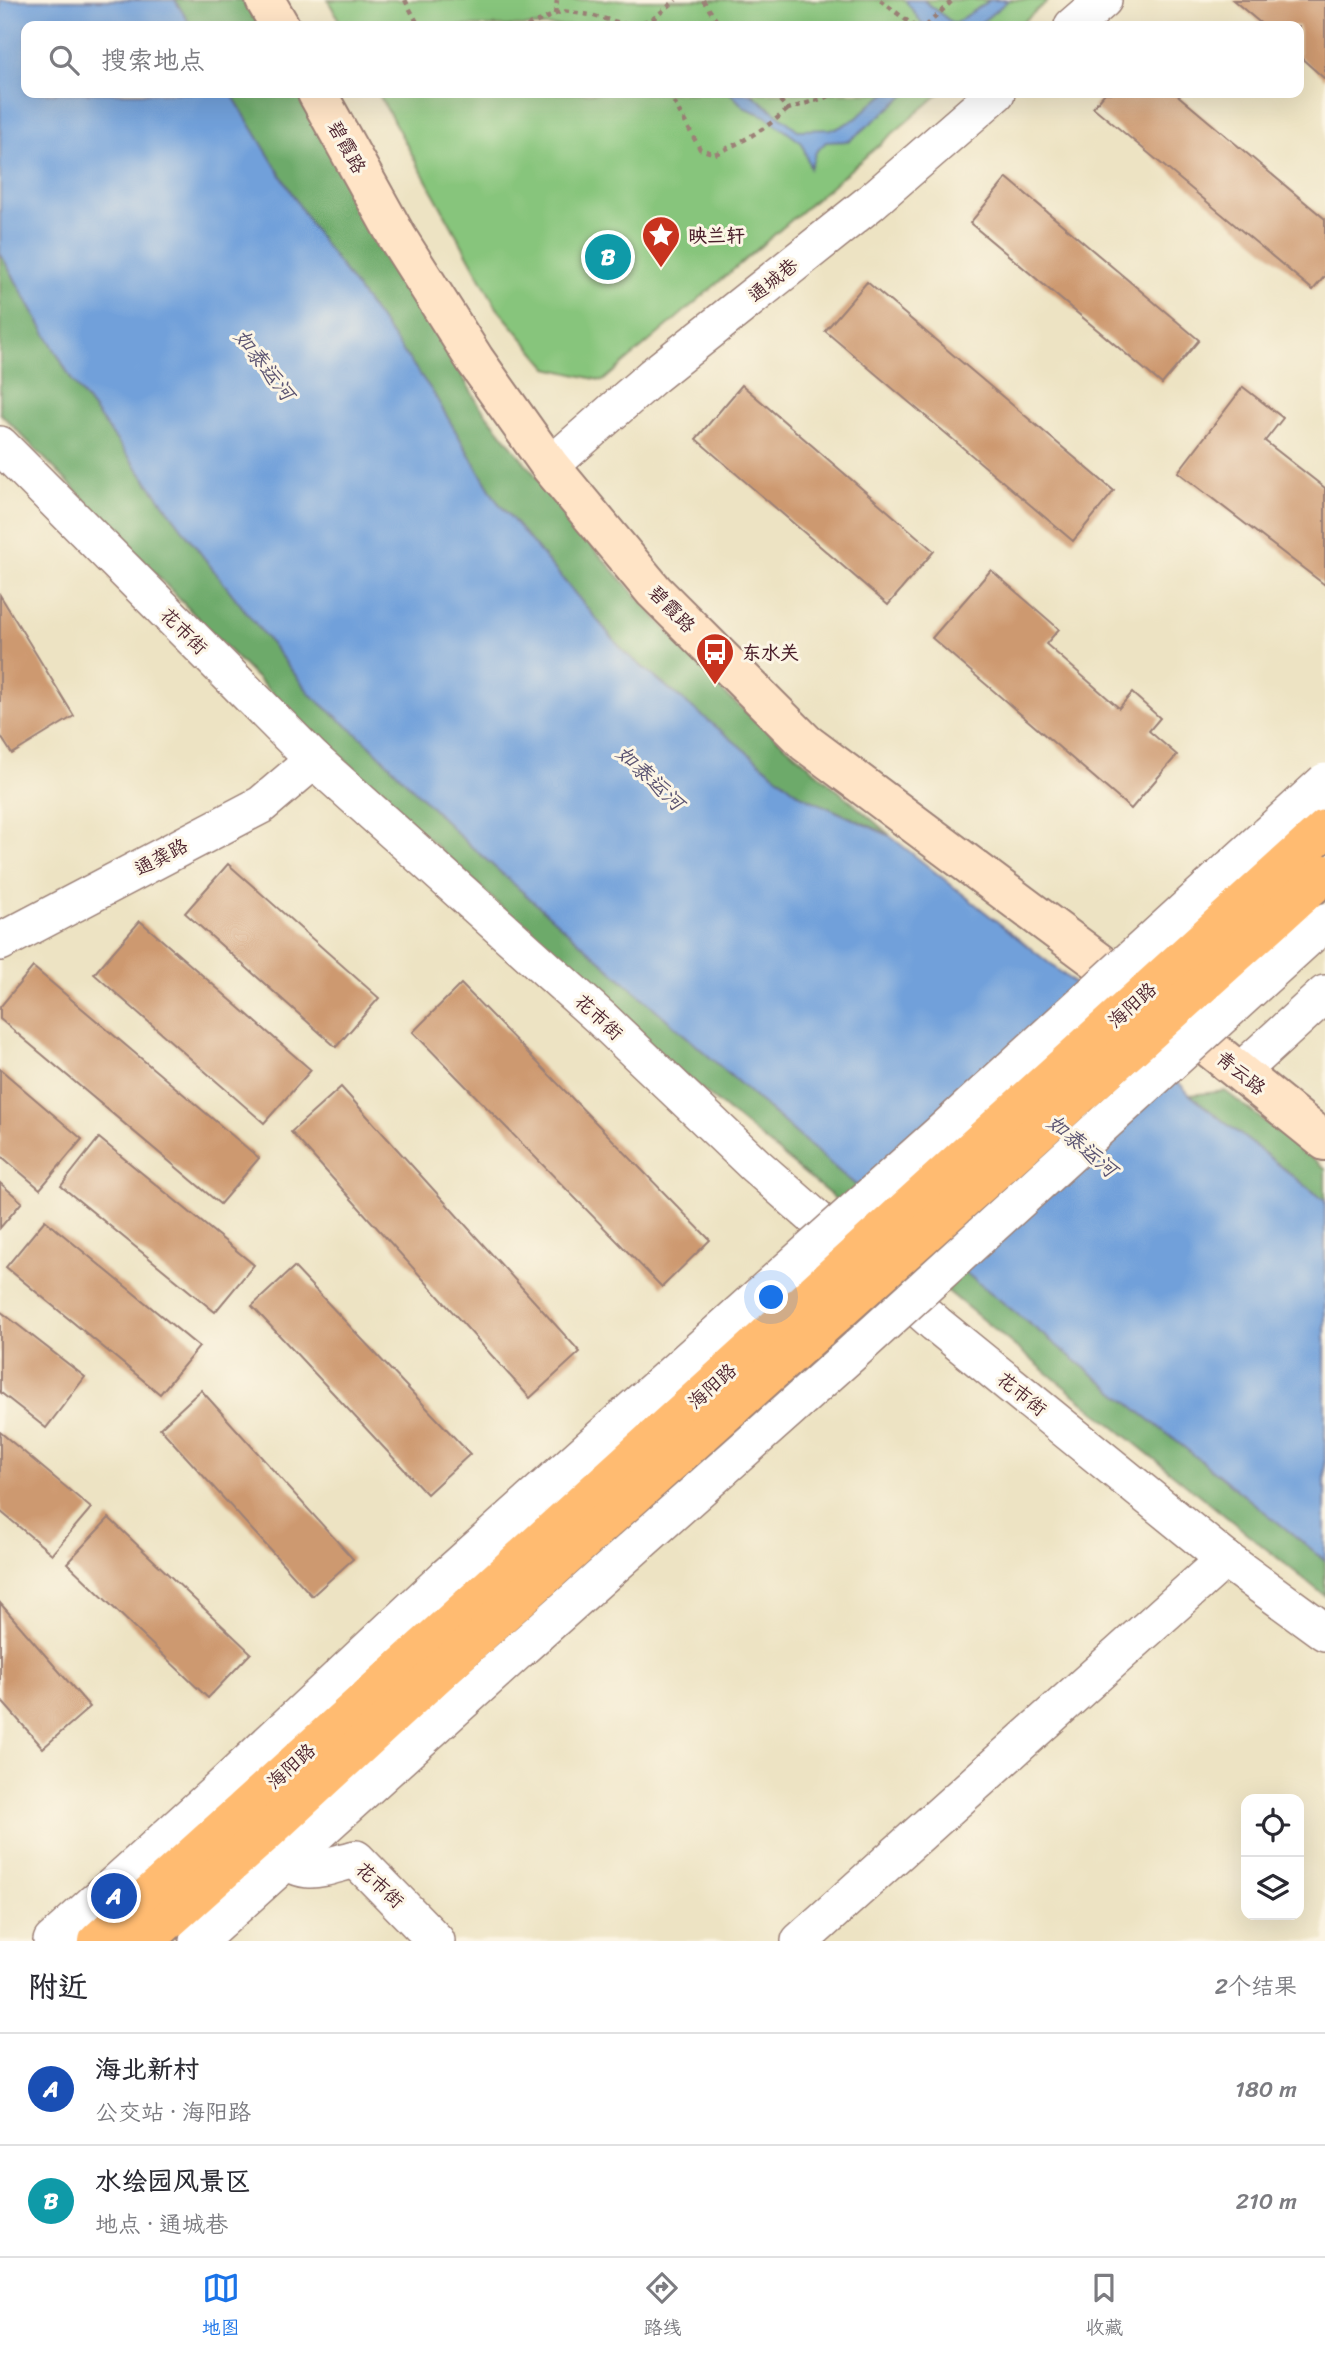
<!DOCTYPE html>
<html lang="zh">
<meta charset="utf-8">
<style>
:root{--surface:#fff;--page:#f2f2f3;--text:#2b2b33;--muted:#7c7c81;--line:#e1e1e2;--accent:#1a73e8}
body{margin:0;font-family:Sriracha,"LXGW WenKai TC",sans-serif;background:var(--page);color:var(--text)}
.controls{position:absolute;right:21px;bottom:21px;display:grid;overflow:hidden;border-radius:14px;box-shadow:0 7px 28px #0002}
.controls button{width:63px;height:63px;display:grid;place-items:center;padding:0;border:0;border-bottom:2px solid var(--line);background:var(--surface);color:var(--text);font:35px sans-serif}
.you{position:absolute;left:772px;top:1298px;width:24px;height:24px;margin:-18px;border:5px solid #fff;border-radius:50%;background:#1a73e8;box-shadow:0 0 0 10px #1a73e833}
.badge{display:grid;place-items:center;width:46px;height:46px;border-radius:50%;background:var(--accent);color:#fff;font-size:23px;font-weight:700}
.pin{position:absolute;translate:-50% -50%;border:4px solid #fff;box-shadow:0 2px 7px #0006}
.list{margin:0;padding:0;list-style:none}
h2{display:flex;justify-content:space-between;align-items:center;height:91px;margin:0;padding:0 28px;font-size:30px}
h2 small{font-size:23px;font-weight:400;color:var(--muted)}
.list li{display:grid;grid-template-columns:46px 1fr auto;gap:21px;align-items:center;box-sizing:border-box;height:112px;padding:0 28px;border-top:2px solid var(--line)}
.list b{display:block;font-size:26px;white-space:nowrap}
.list p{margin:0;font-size:23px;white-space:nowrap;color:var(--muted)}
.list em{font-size:23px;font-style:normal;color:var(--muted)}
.icon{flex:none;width:38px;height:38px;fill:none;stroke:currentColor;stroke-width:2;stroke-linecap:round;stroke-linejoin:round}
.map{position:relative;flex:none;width:1325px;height:1941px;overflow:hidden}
.search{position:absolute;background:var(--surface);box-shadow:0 7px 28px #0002;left:21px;right:21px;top:21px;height:77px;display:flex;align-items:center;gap:18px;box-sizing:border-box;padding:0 24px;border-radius:14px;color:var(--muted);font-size:26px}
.sheet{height:315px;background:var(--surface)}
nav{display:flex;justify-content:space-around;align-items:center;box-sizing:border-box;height:98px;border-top:2px solid var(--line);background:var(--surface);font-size:19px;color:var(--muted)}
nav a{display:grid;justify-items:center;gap:4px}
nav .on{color:var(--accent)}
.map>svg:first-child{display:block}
</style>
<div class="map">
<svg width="1325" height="1941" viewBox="0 0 1325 1941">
<rect width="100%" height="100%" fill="#fcf5e5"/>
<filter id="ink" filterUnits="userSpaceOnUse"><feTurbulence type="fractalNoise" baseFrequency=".0143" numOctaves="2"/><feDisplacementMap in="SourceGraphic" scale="14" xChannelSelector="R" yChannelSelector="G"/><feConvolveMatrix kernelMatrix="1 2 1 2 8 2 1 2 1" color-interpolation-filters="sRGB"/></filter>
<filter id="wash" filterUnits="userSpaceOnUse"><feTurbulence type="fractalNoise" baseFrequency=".00686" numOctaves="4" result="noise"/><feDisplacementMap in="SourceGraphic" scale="28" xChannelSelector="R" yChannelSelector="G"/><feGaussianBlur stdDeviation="1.57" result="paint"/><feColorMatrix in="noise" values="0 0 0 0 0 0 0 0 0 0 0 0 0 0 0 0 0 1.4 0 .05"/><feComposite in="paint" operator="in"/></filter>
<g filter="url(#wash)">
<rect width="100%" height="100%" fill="#ede3c3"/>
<g fill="#87c57b" stroke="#687253" stroke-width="2">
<path d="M328 0H1049L1018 26H342Z"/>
<path d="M378 93H940L603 381 548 368 497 308Z"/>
</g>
<g fill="#6daa6b" stroke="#5c644b" stroke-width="2">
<path d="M175 0H243L259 26H191Z"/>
<path d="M231 93H298L479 405 596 551 724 693 890 835 800 795 625 653 496 500 432 391 314 230Z"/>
<path d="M0 253 73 382 205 559 311 695 369 744 464 840 841 1173 1325 1560V1596L1056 1380 654 1050 340 756C260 686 188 608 115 531 77 491 38 452 0 413Z"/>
<path d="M1225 1091 1325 1168V1201L1190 1095Z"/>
</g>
<g fill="#71a0da" stroke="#5e6082" stroke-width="2">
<path d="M0 0H175L191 26H26V93H231L314 230 432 391 496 500 625 653 800 795 890 836 1123 1022 1190 1095 1325 1201V1560L841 1173 464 840 369 744 311 695 205 559 73 382 0 253Z"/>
<path d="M905 0H923L954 24 990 0H1009L977 26H924Z"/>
<path d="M730 93H750L798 130 836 129 857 118 871 104 888 93H908L849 141 826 142 816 152 810 168 802 143 765 116 745 108Z"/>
</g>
<g id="blocks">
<g fill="#cd996f">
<path d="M1233 0H1325V79L1299 56V26H1264Z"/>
<path d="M1105 93H1175L1325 219V276L1313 290 1093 107Z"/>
<path d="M1007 178 1199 340 1162 384 970 223Z"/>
<path d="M867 282 1114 491 1073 541 825 331Z"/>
<path d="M742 385 934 551 888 605 696 439Z"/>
<path d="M1243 387 1283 418 1265 441 1325 488V585L1178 472Z"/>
<path d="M991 570 1059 629 1046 644 1119 708 1132 693 1160 718 1149 731 1177 755 1131 809 932 638Z"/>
<path d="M0 595 74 716 12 754 0 735Z"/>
<path d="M228 864 379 998 336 1047 185 913Z"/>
<path d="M140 921 311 1070 264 1123 94 974Z"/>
<path d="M33 967 259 1158 220 1204 0 1019V1007Z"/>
<path d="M461 984 710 1240 662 1287 413 1032Z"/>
<path d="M0 1069 82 1139 40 1189 0 1155Z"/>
<path d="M341 1087 580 1352 530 1398 291 1132Z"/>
<path d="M99 1138 254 1265 215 1312 61 1186Z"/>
<path d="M0 1183 22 1202 0 1228Z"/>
<path d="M45 1220 199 1347 160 1394 6 1267Z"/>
<path d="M294 1267 470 1454 427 1494 252 1306Z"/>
<path d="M0 1311 85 1377 46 1428 0 1392Z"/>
<path d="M201 1390 353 1559 312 1596 160 1428Z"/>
<path d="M0 1432 91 1508 52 1554 0 1511Z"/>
<path d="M109 1518 251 1653 208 1698 67 1563Z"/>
<path d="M0 1603 90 1707 43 1748 0 1699Z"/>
</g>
</g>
</g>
<g filter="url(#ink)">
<use href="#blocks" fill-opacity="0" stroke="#9c8177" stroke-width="2"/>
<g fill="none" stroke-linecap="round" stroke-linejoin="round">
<defs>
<g id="street">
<path d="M1073 26 1103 0"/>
<path d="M0 445 314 760 601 1018 755 1165 936 1324 1225 1559 1325 1632"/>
<path d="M550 466 653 376 870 203 996 93"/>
<path d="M0 942 261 805 314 760"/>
<path d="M1240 1072 1325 994"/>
<path d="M276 1851C303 1880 322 1867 356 1859L436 1941"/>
<path d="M52 1941 219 1790 447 1576"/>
<path d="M198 1941 518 1651"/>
<path d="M800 1941 1225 1559"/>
</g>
<g id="secondary">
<path d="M265 0 280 26"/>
<path d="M317 93 397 237 475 360 550 466 654 591 806 743 1158 1006 1325 1141"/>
</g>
<g id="primary">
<path d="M98 1941 469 1606"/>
<path d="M145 1941 262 1836 489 1626"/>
</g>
</defs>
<use href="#street" stroke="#9c8177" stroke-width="40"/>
<use href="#secondary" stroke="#9c8177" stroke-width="42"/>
<use href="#primary" stroke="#9c8177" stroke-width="42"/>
<g stroke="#9c8177" stroke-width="4.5" stroke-dasharray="5 5" stroke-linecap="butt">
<path d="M405 0 419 26"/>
<path d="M703 0 720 26"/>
<path d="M880 0 914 26"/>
<path d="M555 14 557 0"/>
<path d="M527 26 563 11 590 15 632 26"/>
<path d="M633 26 654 18 676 0"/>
<path d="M926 26 953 0"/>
<path d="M669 93 700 149 715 154C742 142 766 129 788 109"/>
<path d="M773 93 788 109 827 97 835 93"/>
</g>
<use href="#street" stroke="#fff" stroke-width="37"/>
<use href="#secondary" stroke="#ffe4c6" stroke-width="38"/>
<use href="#primary" stroke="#ffbb71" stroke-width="38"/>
<defs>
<g id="street-bridge">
<path d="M447 1576 943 1131 1325 782"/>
<path d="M518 1651 851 1354 1325 922"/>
</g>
<g id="primary-bridge">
<path d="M469 1606 1325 829"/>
<path d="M489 1626 1325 874"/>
</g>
</defs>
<use href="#street-bridge" stroke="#9c8177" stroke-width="40" stroke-linecap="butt"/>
<use href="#primary-bridge" stroke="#9c8177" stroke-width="42" stroke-linecap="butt"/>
<use href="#street-bridge" stroke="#fff" stroke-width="37"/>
<use href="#primary-bridge" stroke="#ffbb71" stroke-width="38"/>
</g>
</g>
<defs>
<symbol id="sight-pin" viewBox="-11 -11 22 30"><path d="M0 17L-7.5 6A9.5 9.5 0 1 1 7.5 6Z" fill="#c8321e" stroke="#fcf5e5"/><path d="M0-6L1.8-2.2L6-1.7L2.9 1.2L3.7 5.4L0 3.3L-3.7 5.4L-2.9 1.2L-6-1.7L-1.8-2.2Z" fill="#fff"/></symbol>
<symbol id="bus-pin" viewBox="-11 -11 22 30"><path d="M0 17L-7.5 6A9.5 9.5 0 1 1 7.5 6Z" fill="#c8321e" stroke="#fcf5e5"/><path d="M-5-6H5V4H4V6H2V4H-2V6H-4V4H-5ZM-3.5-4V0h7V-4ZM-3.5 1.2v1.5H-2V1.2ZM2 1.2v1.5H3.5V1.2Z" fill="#fff"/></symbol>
</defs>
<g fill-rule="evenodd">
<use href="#sight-pin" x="639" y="213" width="44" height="60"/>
<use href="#bus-pin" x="693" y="630" width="44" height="60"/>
</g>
<g text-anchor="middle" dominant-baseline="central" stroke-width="6" stroke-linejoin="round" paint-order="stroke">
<g font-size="19" fill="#4a1f2b" stroke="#fcf5e5">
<text transform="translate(347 147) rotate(61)">碧霞路</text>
<text transform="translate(773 280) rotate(-39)">通城巷</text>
<text transform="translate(672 609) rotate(46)">碧霞路</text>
<text transform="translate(184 631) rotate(45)">花市街</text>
<text transform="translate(161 857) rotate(-28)">通龚路</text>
<text transform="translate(1132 1005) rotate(-42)">海阳路</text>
<text transform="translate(599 1017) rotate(43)">花市街</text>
<text transform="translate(1241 1073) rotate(39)">青云路</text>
<text transform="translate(712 1386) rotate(-42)">海阳路</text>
<text transform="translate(1022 1394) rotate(39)">花市街</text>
<text transform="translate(291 1766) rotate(-42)">海阳路</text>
<text transform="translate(380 1885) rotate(43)">花市街</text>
</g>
<g font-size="19" font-weight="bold" fill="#4a1f2b" stroke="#fcf5e5" text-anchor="start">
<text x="688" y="235">映兰轩</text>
<text x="742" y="652">东水关</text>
</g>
<g font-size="21" font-style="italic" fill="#5a5371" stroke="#fcf5e5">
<text transform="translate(264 365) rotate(52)">如泰运河</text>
<text transform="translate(650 778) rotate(43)">如泰运河</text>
<text transform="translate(1082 1146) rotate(40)">如泰运河</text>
</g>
</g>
</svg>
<div class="controls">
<button><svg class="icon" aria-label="locate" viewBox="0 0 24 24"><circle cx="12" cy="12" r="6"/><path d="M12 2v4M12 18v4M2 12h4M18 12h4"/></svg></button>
<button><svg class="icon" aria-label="layers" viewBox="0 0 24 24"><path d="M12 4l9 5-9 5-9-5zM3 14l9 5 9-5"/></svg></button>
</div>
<div class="you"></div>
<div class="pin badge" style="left:114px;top:1896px;background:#1a4fb4">A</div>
<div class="pin badge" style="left:608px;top:257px;background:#0f9aa8">B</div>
<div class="search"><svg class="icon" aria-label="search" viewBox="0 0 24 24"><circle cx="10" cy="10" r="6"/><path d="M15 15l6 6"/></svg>搜索地点</div>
</div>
<section class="sheet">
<h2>附近<small>2个结果</small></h2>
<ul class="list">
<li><span class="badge" style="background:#1a4fb4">A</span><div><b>海北新村</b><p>公交站 · 海阳路</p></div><em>180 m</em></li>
<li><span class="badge" style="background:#0f9aa8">B</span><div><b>水绘园风景区</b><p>地点 · 通城巷</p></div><em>210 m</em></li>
</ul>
</section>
<nav>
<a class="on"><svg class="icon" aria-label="map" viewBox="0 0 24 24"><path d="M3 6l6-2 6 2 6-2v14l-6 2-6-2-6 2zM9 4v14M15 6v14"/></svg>地图</a>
<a><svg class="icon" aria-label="directions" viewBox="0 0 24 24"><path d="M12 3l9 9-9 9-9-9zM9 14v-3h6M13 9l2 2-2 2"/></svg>路线</a>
<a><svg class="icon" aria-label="saved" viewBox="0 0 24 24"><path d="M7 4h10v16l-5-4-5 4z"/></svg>收藏</a>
</nav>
